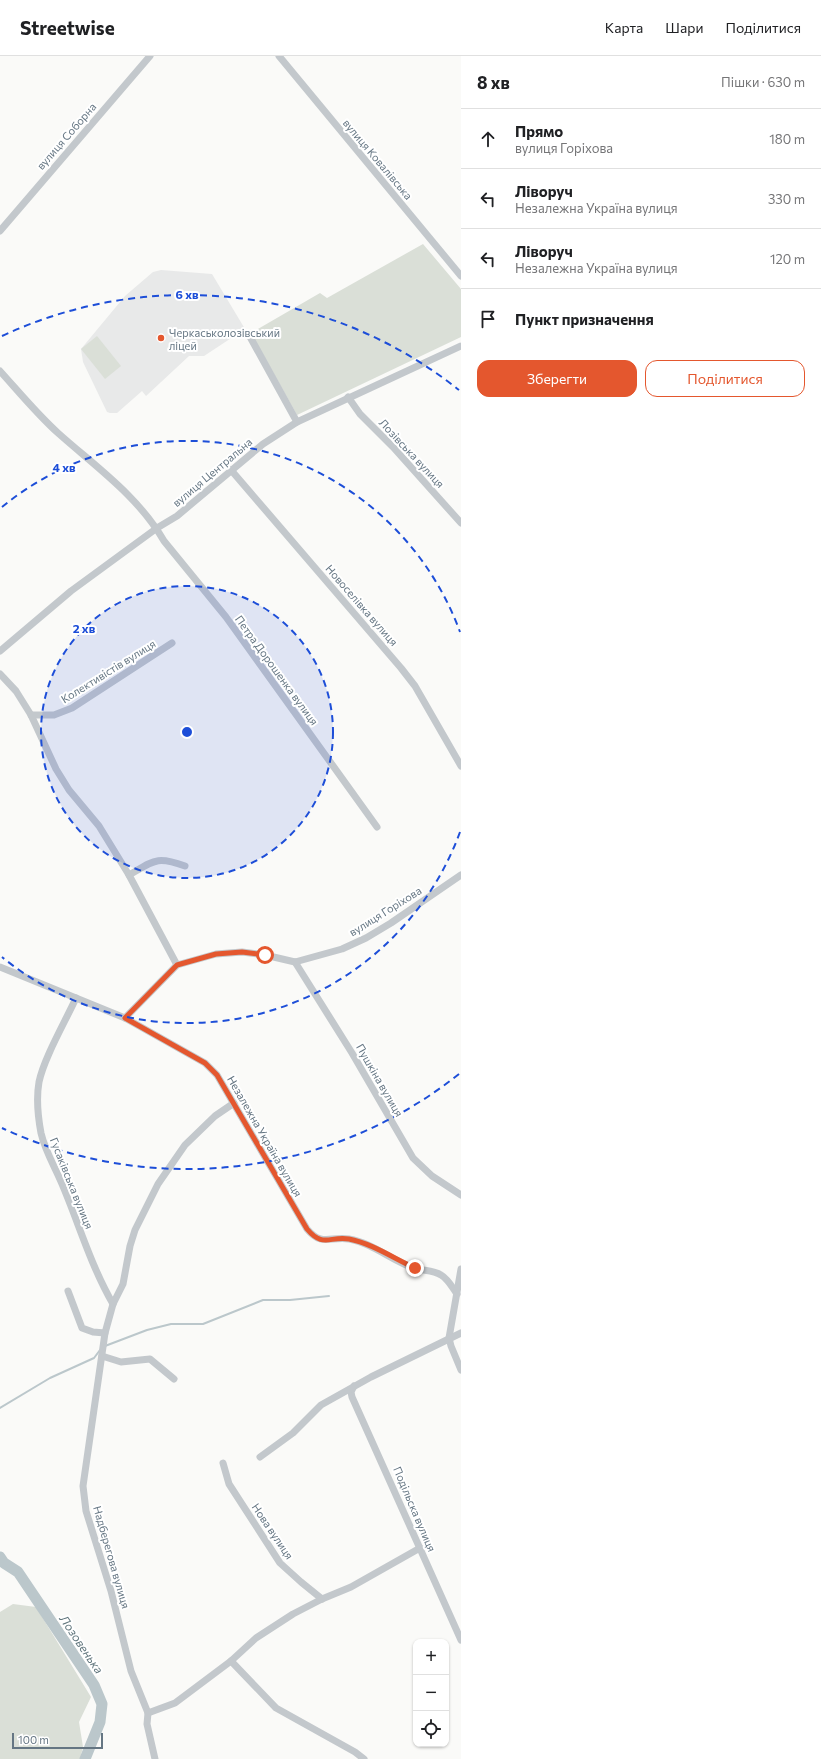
<!DOCTYPE html>
<html lang="uk">
<meta charset="utf-8">
<style>
:root{--surface:#fff;--page:#f2f2f2;--text:#202124;--muted:#757577;--line:#e0e0e0;--accent:#e4572e}
body{margin:0;font-family:Commissioner,sans-serif;background:var(--page);color:var(--text)}
.controls{position:absolute;right:12px;bottom:12px;display:grid;overflow:hidden;border-radius:8px;box-shadow:0 1px 3px #0004}
.controls button{width:36px;height:36px;display:grid;place-items:center;padding:0;border:0;border-bottom:1px solid var(--line);background:var(--surface);color:var(--text);font:20px sans-serif}
.scale{position:absolute;left:12px;bottom:10px;width:91px;box-sizing:border-box;padding-left:4px;border:2px solid #657683;border-top:0;font-size:11px;line-height:14px;white-space:nowrap;color:#657683;-webkit-text-stroke:3px #fff;paint-order:stroke}
.stop{position:absolute;width:12px;height:12px;margin:-9px;border:3px solid #e4572e;border-radius:50%;background:#fff}
.stop.end{background:#e4572e;border-color:#fff;box-shadow:0 1px 4px #0008}
.list{margin:0;padding:0;list-style:none}
h2{display:flex;justify-content:space-between;align-items:center;height:52px;margin:0;padding:0 16px;font-size:17px}
h2 small{font-size:13px;font-weight:400;color:var(--muted)}
.list li{display:grid;grid-template-columns:26px 1fr auto;gap:12px;align-items:center;box-sizing:border-box;height:60px;padding:0 16px;border-top:1px solid var(--line)}
.list b{display:block;font-size:15px;white-space:nowrap}
.list p{margin:0;font-size:13px;white-space:nowrap;color:var(--muted)}
.list em{font-size:13px;font-style:normal;color:var(--muted)}
.actions{display:flex;gap:8px;padding:12px 16px}
.actions a{flex:1;padding:9px 0;border:1px solid var(--accent);border-radius:12px;text-align:center;font-size:14px;color:var(--accent)}
.actions .main{background:var(--accent);color:#fff}
.icon{flex:none;width:22px;height:22px;fill:none;stroke:currentColor;stroke-width:2;stroke-linecap:round;stroke-linejoin:round}
.map{position:relative;flex:none;width:461px;height:1703px;overflow:hidden}
header{display:flex;align-items:center;gap:24px;box-sizing:border-box;height:56px;padding:0 20px;background:var(--surface);border-bottom:1px solid var(--line)}
header strong{font-size:19px}
nav{display:flex;gap:22px;margin-inline-start:auto;font-size:14px}
main{display:flex}
aside{flex:1;background:var(--surface)}
.map>svg:first-child{display:block}
</style>
<header>
<strong>Streetwise</strong>
<nav><a>Карта</a><a>Шари</a><a>Поділитися</a></nav>
</header>
<main>
<div class="map">
<svg width="461" height="1703" viewBox="0 0 461 1703">
<rect width="100%" height="100%" fill="#fafaf8"/>
<path fill="#e8e9e9" d="M161 214 212 218 245 273 204 300H189L146 340 142 335 117 357H110L107 356 83 306 81 293 125 240 153 216Z"/>
<g fill="#dadfd7">
<path d="M423 188 461 233V281L297 359 251 277 320 237 327 242Z"/>
<path d="M97 280 121 310 105 323 81 293Z"/>
<path d="M13 1548 36 1551 91 1641 79 1666 83 1691 80 1703H0V1556Z"/>
</g>
<g fill="none" stroke-linecap="round" stroke-linejoin="round">
<g stroke="#bbc7cb" stroke-width="2">
<path d="M105 1290 147 1274 171 1268H203L263 1244H290L329 1240"/>
<path d="M0 1352 50 1322 94 1302 100 1294"/>
</g>
<path stroke="#bbc7cb" stroke-width="11" d="M0 1501 4 1507 18 1516 94 1629 102 1648 100 1666 85 1703"/>
<g stroke="#c3c8cc" stroke-width="7">
<path d="M279 0 461 220"/>
<path d="M0 175 150 0"/>
<path d="M249 279 297 366"/>
<path d="M0 315C19 336 37 358 58 377 96 411 138 440 164 485L226 561 377 771"/>
<path d="M348 341 360 358 393 391 461 467"/>
<path d="M231 414 401 612 415 630 461 710"/>
<path d="M0 595 71 535 157 472 177 460 263 388 297 366 461 290"/>
<path d="M0 618 16 635 31 659 56 713 69 734 99 770 129 819 177 909"/>
<path d="M31 659H54L72 652 172 587"/>
<path d="M129 819C155 804 157 800 185 810"/>
<path d="M295 906 352 997 413 1102 432 1120 461 1139"/>
<path d="M0 911 125 962 205 1007 217 1019 307 1173C322 1191 330 1180 349 1183 373 1187 392 1205 414 1212 423 1215 433 1214 441 1219 448 1223 452 1231 457 1238"/>
<path d="M76 942C65 966 44 1002 39 1026 36 1043 38 1061 41 1077 45 1095 55 1111 62 1128 79 1168 91 1210 113 1248"/>
<path d="M125 962 177 909 216 898 242 896 265 899 295 906 342 893 366 882 391 867 461 819"/>
<path d="M461 1213 449 1282 451 1290 461 1314"/>
<path d="M68 1235 82 1272 93 1276 105 1277"/>
<path d="M102 1300 121 1306 150 1303 174 1323"/>
<path d="M354 1330 351 1336 352 1341 461 1584"/>
<path d="M260 1401 293 1377 321 1349 371 1321 461 1277"/>
<path d="M223 1407 229 1428 280 1507 301 1526 322 1543"/>
<path d="M231 1605 276 1652 355 1696 364 1703"/>
<path d="M148 1657 175 1647 231 1605 256 1582 293 1558 322 1543 351 1531 420 1492"/>
<path d="M155 1703 147 1668 148 1657 131 1615 111 1535 86 1455 83 1430 85 1416 105 1277 113 1248 123 1228 130 1190 135 1174 158 1128 185 1089 215 1060 234 1047"/>
</g>
</g>
<g fill="none" stroke-linecap="round" stroke-linejoin="round">
<path stroke="#e4572e" stroke-width="5" d="M265 899 242 896 216 898 177 909 125 962 205 1007 217 1019 307 1173C323 1192 329 1180 349 1183 371 1187 395 1203 415 1212"/>
</g>
<circle cx="187" cy="676" r="146" fill="#1d4ed8" fill-opacity=".12"/>
<g fill="none" stroke="#1d4ed8" stroke-width="2" stroke-dasharray="7 5">
<circle cx="187" cy="676" r="146"/>
<path d="M460 776A291 291 0 0 1 2 901M2 451A291 291 0 0 1 460 576"/>
<path d="M459 1018A437 437 0 0 1 2 1072M2 280A437 437 0 0 1 459 334"/>
</g>
<circle fill="#e4572e" stroke="#fff" stroke-width="1.5" cx="161" cy="282" r="4"/>
<g text-anchor="middle" dominant-baseline="central" stroke-width="4" stroke-linejoin="round" paint-order="stroke">
<g font-size="11" fill="#657683" stroke="#fff">
<text transform="translate(66 80) rotate(-49)">вулиця Соборна</text>
<text transform="translate(378 103) rotate(50)">вулиця Ковалівська</text>
<text transform="translate(412 397) rotate(47)">Лозівська вулиця</text>
<text transform="translate(212 416) rotate(-40)">вулиця Центральна</text>
<text transform="translate(362 549) rotate(49)">Новоселівка вулиця</text>
<text transform="translate(277 614) rotate(54)">Петра Дорошенка вулиця</text>
<text transform="translate(108 615) rotate(-32)">Колективістів вулиця</text>
<text transform="translate(385 855) rotate(-32)">вулиця Горіхова</text>
<text transform="translate(380 1024) rotate(60)">Пушкіна вулиця</text>
<text transform="translate(265 1080) rotate(60)">Незалежна Україна вулиця</text>
<text transform="translate(72 1127) rotate(68)">Гусаківська вулиця</text>
<text transform="translate(415 1453) rotate(67)">Подільска вулиця</text>
<text transform="translate(273 1475) rotate(56)">Нова вулиця</text>
<text transform="translate(112 1501) rotate(74)">Надберегова вулиця</text>
</g>
<g font-size="11" fill="#657683" stroke="#fff" text-anchor="start">
<text x="169" y="276">Черкаськолозівський<tspan x="169" dy="13">ліцей</tspan></text>
</g>
<g font-size="12" font-style="italic" fill="#60757c" stroke="#fff">
<text transform="translate(82 1588) rotate(56)">Лозовенька</text>
</g>
</g>
<circle cx="187" cy="676" r="6" fill="#1d4ed8" stroke="#fff" stroke-width="2"/>
<g font-size="12" text-anchor="middle" font-weight="bold" fill="#1d4ed8" stroke="#fff" stroke-width="4" stroke-linejoin="round" paint-order="stroke">
<text x="187" y="243">6 хв</text>
<text x="64" y="416">4 хв</text>
<text x="84" y="577">2 хв</text>
</g>
</svg>
<div class="controls">
<button>+</button>
<button>−</button>
<button><svg class="icon" aria-label="locate" viewBox="0 0 24 24"><circle cx="12" cy="12" r="6"/><path d="M12 2v4M12 18v4M2 12h4M18 12h4"/></svg></button>
</div>
<div class="scale">100 m</div>
<div class="stop" style="left:265px;top:899px"></div>
<div class="stop end" style="left:415px;top:1212px"></div>
</div>
<aside>
<h2>8 хв<small>Пішки · 630 m</small></h2>
<ul class="list">
<li><svg class="icon" aria-label="ahead" viewBox="0 0 24 24"><path d="M12 20V5M6 11l6-6 6 6"/></svg><div><b>Прямо</b><p>вулиця Горіхова</p></div><em>180 m</em></li>
<li><svg class="icon" aria-label="left" viewBox="0 0 24 24"><path d="M17 20v-9H6M10 6l-5 5 5 5"/></svg><div><b>Ліворуч</b><p>Незалежна Україна вулиця</p></div><em>330 m</em></li>
<li><svg class="icon" aria-label="left" viewBox="0 0 24 24"><path d="M17 20v-9H6M10 6l-5 5 5 5"/></svg><div><b>Ліворуч</b><p>Незалежна Україна вулиця</p></div><em>120 m</em></li>
<li><svg class="icon" aria-label="arrive" viewBox="0 0 24 24"><path d="M6 21V4h12l-3 4 3 4H6"/></svg><div><b>Пункт призначення</b></div></li>
</ul>
<div class="actions"><a class="main">Зберегти</a><a>Поділитися</a></div>
</aside>
</main>
